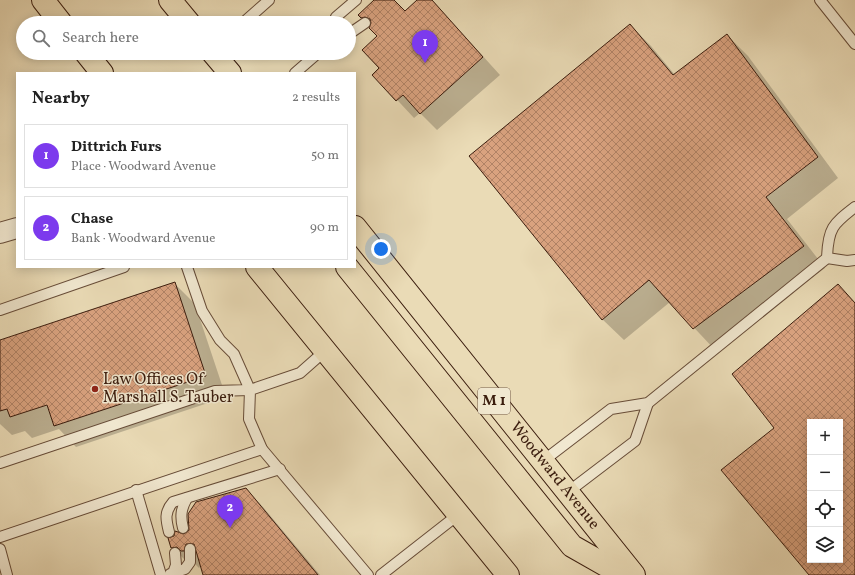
<!DOCTYPE html>
<meta charset="utf-8">
<style>
:root{--surface:#fff;--page:#f6f6f6;--text:#222;--muted:#767676;--line:#e0e0e0;--accent:#7c3aed}
body{margin:0;font-family:Vollkorn,serif;background:var(--page);color:var(--text)}
.controls{position:absolute;right:12px;bottom:12px;display:grid;overflow:hidden;border-radius:0px;box-shadow:0 2px 10px #0003}
.controls button{width:36px;height:36px;display:grid;place-items:center;padding:0;border:0;border-bottom:1px solid var(--line);background:var(--surface);color:var(--text);font:20px sans-serif}
.you{position:absolute;left:381px;top:249px;width:14px;height:14px;margin:-10px;border:3px solid #fff;border-radius:50%;background:#1a73e8;box-shadow:0 0 0 6px #1a73e833}
.badge{display:grid;place-items:center;width:26px;height:26px;border-radius:50%;background:var(--accent);color:#fff;font-size:13px;font-weight:700}
.pin{position:absolute;translate:-50% -33px;filter:drop-shadow(0 1px 2px #0008)}
.pin::after{content:'';position:absolute;top:21px;width:14px;height:12px;background:inherit;clip-path:polygon(0 0,100% 0,50% 100%)}
.list{margin:0;padding:0;list-style:none}
h2{display:flex;justify-content:space-between;align-items:center;height:52px;margin:0;padding:0 16px;font-size:17px}
h2 small{font-size:13px;font-weight:400;color:var(--muted)}
.list li{display:grid;grid-template-columns:26px 1fr auto;gap:12px;align-items:center;box-sizing:border-box;height:64px;margin:0 8px 8px;padding:0 8px;border:1px solid var(--line);border-radius:0px}
.list b{display:block;font-size:15px;white-space:nowrap}
.list p{margin:0;font-size:13px;white-space:nowrap;color:var(--muted)}
.list em{font-size:13px;font-style:normal;color:var(--muted)}
.icon{flex:none;width:22px;height:22px;fill:none;stroke:currentColor;stroke-width:2;stroke-linecap:round;stroke-linejoin:round}
.map{position:relative;flex:none;width:855px;height:575px;overflow:hidden}
.search{position:absolute;background:var(--surface);box-shadow:0 2px 10px #0003;left:16px;top:16px;width:340px;height:44px;display:flex;align-items:center;gap:10px;box-sizing:border-box;padding:0 14px;border-radius:22px;color:var(--muted);font-size:15px}
.panel{position:absolute;background:var(--surface);box-shadow:0 2px 10px #0003;left:16px;top:72px;width:340px;height:196px;border-radius:0px}
.map>svg:first-child{display:block}
</style>
<div class="map">
<svg width="855" height="575" viewBox="0 0 855 575">
<defs>
<pattern id="building-cross-hatch" width="8" height="8" patternUnits="userSpaceOnUse"><rect width="8" height="8" fill="#d9a27f"/><path d="M0 0l8 8M0 8l8-8" fill="none" stroke="#b18366"/></pattern>
</defs>
<rect width="100%" height="100%" fill="#eadbb6"/>
<filter id="stains"><feTurbulence type="fractalNoise" baseFrequency=".005" numOctaves="4"/><feColorMatrix values="0 0 0 0 .2 0 0 0 0 .09 0 0 0 0 .02 0 0 0 .5 -.17"/></filter>
<radialGradient id="worn" r=".72"><stop offset=".6" stop-color="#630" stop-opacity="0"/><stop offset="1" stop-color="#630" stop-opacity=".3"/></radialGradient>
<g fill="#0003">
<path d="M375 0H394L406 12 419 0H432L500 75 437 130 420 113 414 118 374 75 380 68 378 36 359 15Z"/>
<path d="M630 25 651 46 675 75 727 35 748 56 838 178 787 219 825 268 715 350 670 302 624 340 602 319Z"/>
<path d="M174 283 195 304 226 397 76 447 59 429 32 438 25 431 12 435 0 424V341Z"/>
<path d="M246 489 263 507 320 575H205L202 564 199 568 195 564H189L172 547 181 535 188 533Z"/>
</g>
<g fill="url(#building-cross-hatch)" stroke="#3b1d0e" fill-rule="evenodd">
<path d="M374 0H394L405 11 417 0H432L483 57 420 114 403 95 396 101 372 75 379 68 362 50 377 36 369 28 371 23 370 19 365 17 361 18 358 15Z"/>
<path d="M630 24 673 75 727 34 818 157 766 197 804 246 693 329 649 280 602 320 469 156Z"/>
<path d="M175 282 206 376 54 426 47 405 10 417 7 409 0 411V340Z"/>
<path d="M838 284 855 303V575H809L721 470 774 428 732 374ZM810 422H840V560H810Z"/>
<path d="M246 488 318 575H203L194 544H186L184 551H181L177 547 171 548 168 538 174 536 175 531 184 534 189 530 188 514 196 502Z"/>
</g>
<g fill="none" stroke-linecap="round" stroke-linejoin="round">
<defs>
<g id="lane">
<path d="M820 0 855 44"/>
<path d="M243 23 269 0"/>
<path d="M334 23 336 17 356 0"/>
<path d="M349 34 365 23"/>
<path d="M295 73 318 53"/>
<path d="M827 258 847 261 855 260"/>
<path d="M0 310 124 267"/>
<path d="M326 350 300 373 250 390 249 419 262 449 368 575"/>
<path d="M543 461 611 409 648 403 827 258C828 228 833 224 855 207"/>
<path d="M0 463 215 391 250 390 234 354 220 340 202 311 187 267"/>
<path d="M136 490 161 575"/>
<path d="M568 492 635 441 648 403"/>
<path d="M183 528C180 516 181 509 187 498"/>
<path d="M169 532C166 520 164 512 173 502L280 469"/>
<path d="M0 537 262 449"/>
<path d="M0 549 7 575"/>
<path d="M173 573 185 569 190 562V549"/>
<path d="M170 574 173 573 176 565 175 553"/>
<path d="M381 575 459 514"/>
</g>
<path id="street" d="M0 233 17 228"/>
<g id="primary">
<path d="M43 0 61 23"/>
<path d="M170 0 189 23"/>
<path d="M86 53 102 73"/>
<path d="M213 53 230 73"/>
<path id="s1" d="M355 227 634 575"/>
<path d="M257 267 508 575"/>
<path d="M347 267 572 546 623 575"/>
</g>
</defs>
<use href="#lane" stroke="#674c38" stroke-width="12"/>
<use href="#street" stroke="#674c38" stroke-width="22"/>
<use href="#primary" stroke="#3b1d0e" stroke-width="24"/>
<use href="#lane" stroke="#f1e8d0" stroke-width="10"/>
<use href="#street" stroke="#f1e8d0" stroke-width="20"/>
<use href="#primary" stroke="#eadbb6" stroke-width="22"/>
</g>
<circle fill="#8f2418" stroke="#f1e8d0" stroke-width="1.5" cx="95" cy="389" r="4"/>
<g text-anchor="middle" dominant-baseline="central" stroke-width="3" stroke-linejoin="round" paint-order="stroke">
<rect fill="#f1e8d0" stroke="#725a48" stroke-width="1" x="478" y="388" width="32" height="26" rx="3"/>
<g font-size="15" font-weight="bold" fill="#3b1d0e">
<text x="494" y="401">M 1</text>
</g>
<g font-size="16" fill="#3b1d0e" stroke="#f1e8d0" text-anchor="start">
<text x="103" y="380">Law Offices Of<tspan x="103" dy="18">Marshall S. Tauber</tspan></text>
</g>
<g font-size="16" fill="#3b1d0e" stroke="#f1e8d0">
<text stroke="none"><textPath href="#s1" startOffset="319">Woodward Avenue</textPath></text>
</g>
</g>
<rect width="100%" height="100%" filter="url(#stains)"/>
<rect width="100%" height="100%" fill="url(#worn)"/>
</svg>
<div class="controls">
<button>+</button>
<button>−</button>
<button><svg class="icon" aria-label="locate" viewBox="0 0 24 24"><circle cx="12" cy="12" r="6"/><path d="M12 2v4M12 18v4M2 12h4M18 12h4"/></svg></button>
<button><svg class="icon" aria-label="layers" viewBox="0 0 24 24"><path d="M12 4l9 5-9 5-9-5zM3 14l9 5 9-5"/></svg></button>
</div>
<div class="you"></div>
<div class="pin badge" style="left:425px;top:63px">1</div>
<div class="pin badge" style="left:230px;top:528px">2</div>
<div class="search"><svg class="icon" aria-label="search" viewBox="0 0 24 24"><circle cx="10" cy="10" r="6"/><path d="M15 15l6 6"/></svg>Search here</div>
<section class="panel">
<h2>Nearby<small>2 results</small></h2>
<ul class="list">
<li><span class="badge">1</span><div><b>Dittrich Furs</b><p>Place · Woodward Avenue</p></div><em>50 m</em></li>
<li><span class="badge">2</span><div><b>Chase</b><p>Bank · Woodward Avenue</p></div><em>90 m</em></li>
</ul>
</section>
</div>
